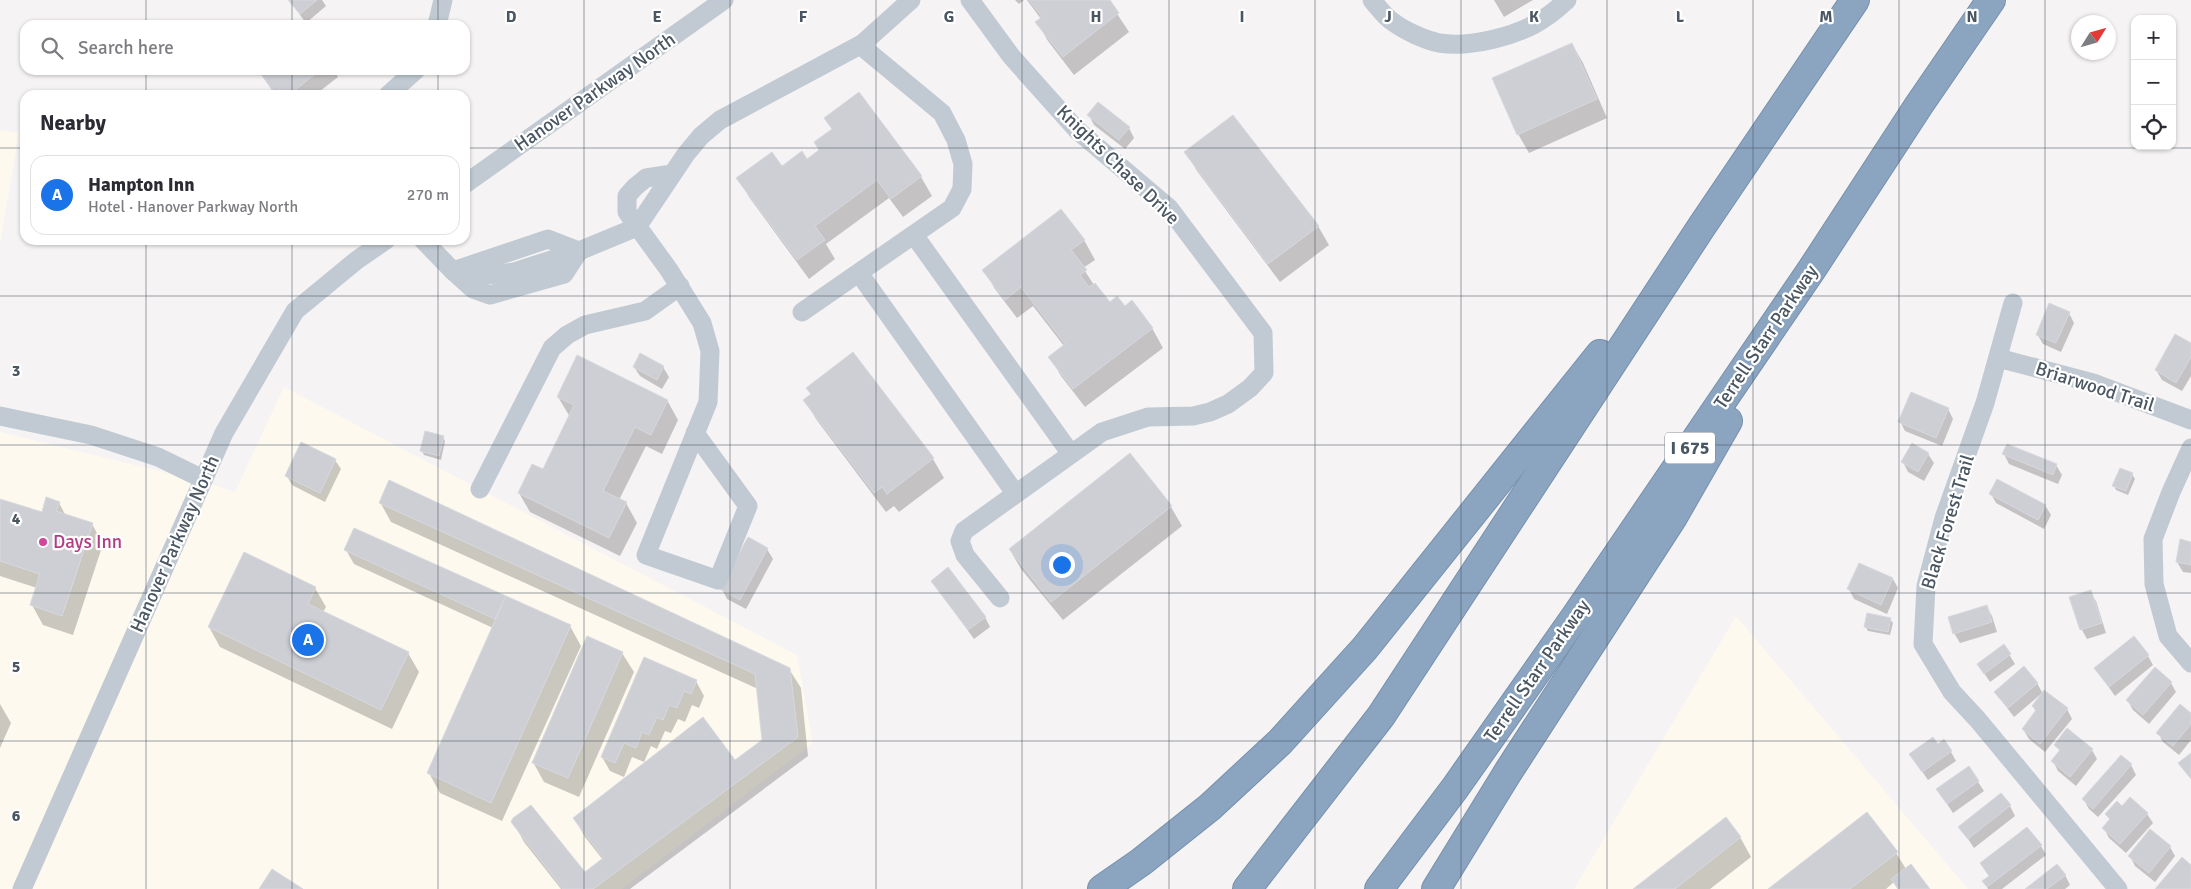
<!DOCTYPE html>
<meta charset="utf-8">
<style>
:root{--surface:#fff;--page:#f2f2f3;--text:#2b2b33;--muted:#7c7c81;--line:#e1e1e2;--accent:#1a73e8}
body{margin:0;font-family:Signika,sans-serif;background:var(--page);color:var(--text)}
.controls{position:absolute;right:15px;top:15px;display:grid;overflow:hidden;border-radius:10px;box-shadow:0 1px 4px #0004}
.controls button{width:45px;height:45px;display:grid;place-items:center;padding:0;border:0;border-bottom:1px solid var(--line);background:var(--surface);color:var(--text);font:25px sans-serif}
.compass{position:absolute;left:2071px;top:15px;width:45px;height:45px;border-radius:50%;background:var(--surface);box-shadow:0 1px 4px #0004;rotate:53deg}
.you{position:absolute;left:1061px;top:564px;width:18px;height:18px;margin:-12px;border:4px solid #fff;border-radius:50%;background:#1a73e8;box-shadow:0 0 0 8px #1a73e833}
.badge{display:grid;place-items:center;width:32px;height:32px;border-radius:50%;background:var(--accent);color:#fff;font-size:16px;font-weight:700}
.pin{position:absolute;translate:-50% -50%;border:2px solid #fff;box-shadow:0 1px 5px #0006}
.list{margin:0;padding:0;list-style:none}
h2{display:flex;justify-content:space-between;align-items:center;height:65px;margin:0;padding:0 20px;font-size:21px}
h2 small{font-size:16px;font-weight:400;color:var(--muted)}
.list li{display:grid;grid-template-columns:32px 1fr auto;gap:15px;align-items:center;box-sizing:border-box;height:80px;margin:0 10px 10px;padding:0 10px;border:1px solid var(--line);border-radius:15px}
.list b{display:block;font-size:19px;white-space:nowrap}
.list p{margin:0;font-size:16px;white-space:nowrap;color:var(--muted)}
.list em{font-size:16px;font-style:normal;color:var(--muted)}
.icon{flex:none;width:28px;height:28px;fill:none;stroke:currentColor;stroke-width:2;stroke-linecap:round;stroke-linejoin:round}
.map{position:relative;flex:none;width:2191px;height:889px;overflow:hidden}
.search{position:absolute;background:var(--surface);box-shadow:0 1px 4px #0004;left:20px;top:20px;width:450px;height:55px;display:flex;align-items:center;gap:12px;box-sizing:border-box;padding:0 18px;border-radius:15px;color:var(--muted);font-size:19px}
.panel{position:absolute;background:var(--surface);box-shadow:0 1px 4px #0004;left:20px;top:90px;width:450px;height:155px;border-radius:15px}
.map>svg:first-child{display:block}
</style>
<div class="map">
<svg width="2191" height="889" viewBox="0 0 2191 889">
<rect width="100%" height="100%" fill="#f5f3f3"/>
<g fill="#fdf9ef">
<path d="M0 130 19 133 0 245Z"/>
<path d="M284 387 797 655 813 743 622 889H0V432L209 483 235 492Z"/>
<path d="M1736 616 1968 889H1574Z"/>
</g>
<g fill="#0003">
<path d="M289 0H322L326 6 306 23Z"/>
<path d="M1015 0H1024L1019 4Z"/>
<path d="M1027 0H1108L1129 32 1074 75 1048 41 1037 22 1041 19Z"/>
<path d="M1494 0H1533L1504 17Z"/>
<path d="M1572 44 1583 63 1607 118 1529 153 1518 134Z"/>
<path d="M266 70H334L338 77 315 95H275L261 74Z"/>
<path d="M859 93 921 177 932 196 903 217 889 198 826 244 835 259 809 279 749 197 738 178 807 160 820 151 833 130 826 118Z"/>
<path d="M1089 115 1129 128 1134 138 1125 149 1094 125Z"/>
<path d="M1186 152 1318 226 1329 245 1280 282 1197 171Z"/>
<path d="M1084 240 1095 260 1083 268 1094 285 1110 304 1124 307 1152 328 1163 348 1085 407 1061 376 1050 357 1064 346 1033 306 1017 318 995 289 984 270Z"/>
<path d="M2069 313 2074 323 2061 352 2043 344 2037 334Z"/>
<path d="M2191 344V376L2182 391 2162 380 2156 370Z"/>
<path d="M853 354 933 459 944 478 899 512 894 506 886 512 816 419 805 400 811 395 808 389Z"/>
<path d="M634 367H663L669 377 662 389 640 376Z"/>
<path d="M558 397 667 400 678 420 662 454 646 446 619 500 626 503 637 523 620 556 530 512 519 493 544 471 570 417Z"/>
<path d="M1948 409 1953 419 1942 446 1905 431 1900 421Z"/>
<path d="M443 437 445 441 441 460 424 455 422 451Z"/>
<path d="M1928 454 1934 463 1924 481 1908 472 1903 462Z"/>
<path d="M2004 454 2056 465 2062 475 2058 484 2009 464Z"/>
<path d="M335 460 341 469 325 502 292 485 287 476Z"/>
<path d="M2132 474 2135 479 2128 495 2116 490 2114 485Z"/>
<path d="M1991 494 2045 505 2051 515 2044 529 1996 503Z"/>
<path d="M0 500 42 514 59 503 66 516 92 524 103 544 73 635 43 625 32 605 37 588 0 576Z"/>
<path d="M380 502 789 669 801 688 808 756 630 889H561L524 842 513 822 584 874 603 860 585 837 574 818 735 761 763 740 758 689 391 522Z"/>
<path d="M1171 507 1182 526 1063 620 1021 569 1010 550Z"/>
<path d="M2191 543V573L2183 572 2177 562Z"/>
<path d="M767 549 773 559 746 609 727 599 722 589Z"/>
<path d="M346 550 505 597 570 626 581 646 502 821 440 793 429 773 493 628 354 564Z"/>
<path d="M1893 579 1898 588 1887 614 1854 599 1849 589Z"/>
<path d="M932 581 985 617 990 627 974 639Z"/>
<path d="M315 588 326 607 323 612 408 653 419 672 392 729 220 647 209 627Z"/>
<path d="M2090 592 2096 601 2106 633 2087 639 2082 630 2071 598Z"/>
<path d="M1987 607 1992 616 1997 632 1960 643 1954 633Z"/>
<path d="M1890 619 1893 623 1890 635 1868 631 1865 626Z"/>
<path d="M2004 646 2015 664 1990 682 1984 673Z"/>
<path d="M622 653 634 672 579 797 544 782 533 762Z"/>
<path d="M2148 656 2153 665 2115 696 2095 668Z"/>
<path d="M696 681 704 696 699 708 692 705 685 722 678 719 671 733 665 731 657 749 651 746 644 762 632 757 624 777 610 771 602 757Z"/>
<path d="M2037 683 2043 694 2067 709 2072 719 2045 752 2029 739 2023 729 2036 712 2033 707 2041 694 2014 717 1995 692Z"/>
<path d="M2171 683 2176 692 2149 724 2133 710 2128 701Z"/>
<path d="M0 704 11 723 0 748Z"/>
<path d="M2191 715V740L2179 755 2163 742 2158 733Z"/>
<path d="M1938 745 1951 752 1956 761 1928 780 1917 764Z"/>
<path d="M2056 745 2092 750 2097 759 2076 786 2058 771 2053 761 2060 752Z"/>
<path d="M2131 765 2136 775 2098 817 2089 809 2084 800Z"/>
<path d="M1968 767 1984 791 1953 813 1943 798Z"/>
<path d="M2010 806 2015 816 1974 848 1960 827Z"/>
<path d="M2122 807 2147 814 2153 823 2126 853 2109 838 2104 828 2110 821 2107 815Z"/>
<path d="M1740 837 1751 857 1710 889H1635Z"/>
<path d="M2041 846 2046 855 2002 889H1988L1984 881 1990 877 1981 863Z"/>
<path d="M2170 847 2175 856 2155 882 2135 866 2130 856Z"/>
<path d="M1896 853 1906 869 1928 889H1898L1894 882 1886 889H1770Z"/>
<path d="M2065 875 2070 885 2065 889H2027Z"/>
</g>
<g fill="#cdcfd5" stroke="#d7d9de">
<path d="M288 0H317L300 14Z"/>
<path d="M1029 0H1110L1119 13 1063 57 1035 22 1042 17Z"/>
<path d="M1572 43 1597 99 1517 135 1492 78Z"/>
<path d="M264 70H320L289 95H285L280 89 275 93 260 73Z"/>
<path d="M859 92 922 176 891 199 877 180 815 226 825 240 797 260 736 178 772 152 782 166 802 151 807 159 819 150 814 142 832 129 824 118Z"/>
<path d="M1098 102 1130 127 1119 140 1087 115Z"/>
<path d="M1233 115 1319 226 1268 264 1184 152Z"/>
<path d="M1061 209 1085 240 1071 250 1087 270 1080 275 1089 287 1095 283 1110 302 1117 296 1125 306 1132 300 1153 328 1073 389 1048 357 1065 344 1021 287 1005 300 982 270Z"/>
<path d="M2049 303 2070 312 2056 343 2036 335Z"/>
<path d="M2175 334 2191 343V357L2176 383 2155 370Z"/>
<path d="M853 352 934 458 887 494 882 487 874 493 803 400 811 394 806 388Z"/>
<path d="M640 353 664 366 657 380 633 367Z"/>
<path d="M577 355 668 400 651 435 635 427 603 491 627 502 609 538 518 493 532 464 543 469 574 405 557 397Z"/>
<path d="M1911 392 1949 408 1936 438 1898 422Z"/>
<path d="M425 431 444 436 439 456 420 451Z"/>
<path d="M301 442 336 459 320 493 285 476Z"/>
<path d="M1912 443 1929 453 1918 472 1901 462Z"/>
<path d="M2007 444 2057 464 2053 475 2002 454Z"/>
<path d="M1130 453 1172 506 1051 602 1009 549Z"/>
<path d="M2120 468 2133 473 2126 491 2112 486Z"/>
<path d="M1997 479 2046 505 2038 520 1989 494Z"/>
<path d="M389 480 790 668 798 737 593 889H563L511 822 513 818 531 805 585 872 603 858 573 818 703 717 735 760 762 740 755 674 379 503Z"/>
<path d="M46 497 60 502 56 511 93 523 62 616 30 605 40 574 0 561V499L42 512Z"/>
<path d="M354 528 506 596 495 619 344 550Z"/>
<path d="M748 537 768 548 740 600 720 589Z"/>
<path d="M2180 539 2191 542V565L2176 562Z"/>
<path d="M244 552 316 587 308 604 409 652 381 710 208 627Z"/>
<path d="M1859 563 1893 578 1881 605 1847 589Z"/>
<path d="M948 567 986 617 968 630 931 581Z"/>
<path d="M2091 590 2102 623 2080 630 2069 597Z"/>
<path d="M506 596 571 625 491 803 427 773Z"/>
<path d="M1987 605 1992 622 1953 634 1948 617Z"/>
<path d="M1867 613 1891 618 1888 632 1864 627Z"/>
<path d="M587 636 623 652 568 778 532 763Z"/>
<path d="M2134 636 2149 655 2109 687 2094 668Z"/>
<path d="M2004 644 2011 654 1984 674 1977 664Z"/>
<path d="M644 657 697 680 691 694 684 691 677 708 669 705 663 720 657 717 649 735 642 732 636 748 624 743 615 763 601 757Z"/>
<path d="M2024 666 2038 683 2008 708 1994 692Z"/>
<path d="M2155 667 2172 682 2143 715 2126 700Z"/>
<path d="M2044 690 2068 708 2040 744 2022 729 2036 710 2032 706Z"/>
<path d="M2180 704 2191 713V724L2173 746 2156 733Z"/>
<path d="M2067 728 2093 749 2070 777 2051 761 2060 750 2054 745Z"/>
<path d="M1933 737 1938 744 1944 739 1952 751 1922 772 1909 754Z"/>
<path d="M2191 753V779L2178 763Z"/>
<path d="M2121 755 2132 764 2093 809 2082 799Z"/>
<path d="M1969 766 1979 781 1947 804 1936 789Z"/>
<path d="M2001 793 2011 805 1968 839 1958 827Z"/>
<path d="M2130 797 2148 813 2120 844 2102 828 2110 819 2105 814 2117 801 2122 806Z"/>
<path d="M1867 812 1898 852 1850 889H1768Z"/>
<path d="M1726 817 1741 837 1675 889H1633Z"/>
<path d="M2027 827 2042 845 1987 887 1982 881 1989 876 1980 863Z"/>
<path d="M2150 829 2171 846 2149 873 2128 856Z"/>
<path d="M2182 857 2191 865V889H2155Z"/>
<path d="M1911 864 1930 889H1898L1891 879Z"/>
<path d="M2057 864 2066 875 2047 889H2025Z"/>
<path d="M272 869 303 889H259Z"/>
</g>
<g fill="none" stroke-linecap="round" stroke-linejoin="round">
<defs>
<g id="motorway">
<path d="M1102 889 1141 862 1210 807 1280 742 1365 648 1600 354"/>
<path d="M1247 889 1381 716 1702 226 1855 0"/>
<path d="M1379 889 1455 788 1575 617 1812 269 1919 105 1991 0"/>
<path d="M1436 889 1508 772 1673 517 1728 421"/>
</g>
</defs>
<use href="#motorway" stroke="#7690ad" stroke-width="30"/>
<g stroke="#c1cad2" stroke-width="19">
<path d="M970 0 1011 56 1077 130 1169 208 1263 333 1264 373 1250 388 1228 404 1210 412 1193 416 1148 417 1102 432 964 531 960 541 965 555 1000 598"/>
<path d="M1372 0C1378 7 1385 17 1393 22 1405 31 1425 40 1439 43 1470 48 1520 36 1546 17 1554 12 1560 6 1567 0"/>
<path d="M437 25 443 0"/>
<path d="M388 95 416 70"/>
<path d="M672 174 646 178 635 187 627 196V212L669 270 702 323 710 351 708 402 646 555 718 580 748 506 695 433"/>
<path d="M465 184 724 0"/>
<path d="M914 235 1071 454"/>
<path d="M423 240 453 271 473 289 490 295 564 274 579 251"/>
<path d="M453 271 471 277 514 272 579 251 637 227 686 154 701 136 720 120 862 44 911 0"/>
<path d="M453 271 548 239 579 251"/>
<path d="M859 273 1015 493"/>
<path d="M2013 303 1985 403 1944 518 1926 586 1923 644 1952 692 1978 720 2118 889"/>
<path d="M802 312 952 208 962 189 963 164 956 140 942 113 866 50 862 44"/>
<path d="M1998 358 2093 383 2191 420"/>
<path d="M0 416 91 435 158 457 203 479"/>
<path d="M2191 448 2171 492 2153 539 2154 584 2168 636 2191 663"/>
<path d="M480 489 552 348 567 335 585 325 645 311 680 286"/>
<path d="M22 889 224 433 295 311 357 260 386 240"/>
</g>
<use href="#motorway" stroke="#8ba5c1" stroke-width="28"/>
</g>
<path fill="none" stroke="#4a5661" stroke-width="1" stroke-opacity="0.55" d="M146 0V25M292 0V25M438 0V25M584 0V889M730 0V889M876 0V889M1022 0V889M1169 0V889M1315 0V889M1461 0V889M1607 0V889M1753 0V889M1899 0V889M2045 0V889M146 70V95M292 70V95M438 70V95M0 148H25M465 148H2191M146 240V889M292 240V889M438 240V889M0 296H2191M0 445H2191M0 593H2191M0 741H2191"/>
<circle fill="#d1479c" stroke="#fff" stroke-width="2" cx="43" cy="542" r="5"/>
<g text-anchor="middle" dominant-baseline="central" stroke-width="4.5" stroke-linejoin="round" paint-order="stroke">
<rect fill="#fff" stroke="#808990" stroke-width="1" x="1665" y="432.5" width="50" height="31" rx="4"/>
<g font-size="18" font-weight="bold" fill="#4a5661">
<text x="1690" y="448">I 675</text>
</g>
<g font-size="19" fill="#4a5661" stroke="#fff">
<text transform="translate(595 92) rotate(-35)">Hanover Parkway North</text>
<text transform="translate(1118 165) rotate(44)">Knights Chase Drive</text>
<text transform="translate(1766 337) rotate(-56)">Terrell Starr Parkway</text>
<text transform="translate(2095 387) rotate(18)">Briarwood Trail</text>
<text transform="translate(1948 522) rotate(-73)">Black Forest Trail</text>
<text transform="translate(175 544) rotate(-66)">Hanover Parkway North</text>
<text transform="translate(1537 671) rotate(-55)">Terrell Starr Parkway</text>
</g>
<g font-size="19" fill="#b23c85" stroke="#fff" text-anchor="start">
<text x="53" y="542">Days Inn</text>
</g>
</g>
<g font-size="16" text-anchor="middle" font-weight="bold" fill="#4a5661" stroke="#fff" stroke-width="4.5" stroke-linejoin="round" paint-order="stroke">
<text x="511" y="22">D</text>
<text x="657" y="22">E</text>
<text x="803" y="22">F</text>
<text x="949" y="22">G</text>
<text x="1096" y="22">H</text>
<text x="1242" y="22">I</text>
<text x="1388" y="22">J</text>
<text x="1534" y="22">K</text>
<text x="1680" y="22">L</text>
<text x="1826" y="22">M</text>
<text x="1972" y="22">N</text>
<text x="16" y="376">3</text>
<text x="16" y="524">4</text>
<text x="16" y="672">5</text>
<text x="16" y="821">6</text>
</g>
</svg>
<div class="controls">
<button>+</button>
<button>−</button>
<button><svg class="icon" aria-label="locate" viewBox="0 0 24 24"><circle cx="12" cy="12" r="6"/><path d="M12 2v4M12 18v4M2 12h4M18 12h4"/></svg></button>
</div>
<svg class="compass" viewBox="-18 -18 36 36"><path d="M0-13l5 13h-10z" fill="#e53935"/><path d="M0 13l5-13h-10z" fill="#7c7c81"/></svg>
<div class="you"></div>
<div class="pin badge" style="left:308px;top:640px">A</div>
<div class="search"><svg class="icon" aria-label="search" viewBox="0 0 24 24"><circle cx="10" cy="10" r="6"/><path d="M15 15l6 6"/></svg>Search here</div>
<section class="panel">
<h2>Nearby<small></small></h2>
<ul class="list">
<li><span class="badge">A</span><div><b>Hampton Inn</b><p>Hotel · Hanover Parkway North</p></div><em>270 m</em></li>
</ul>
</section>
</div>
